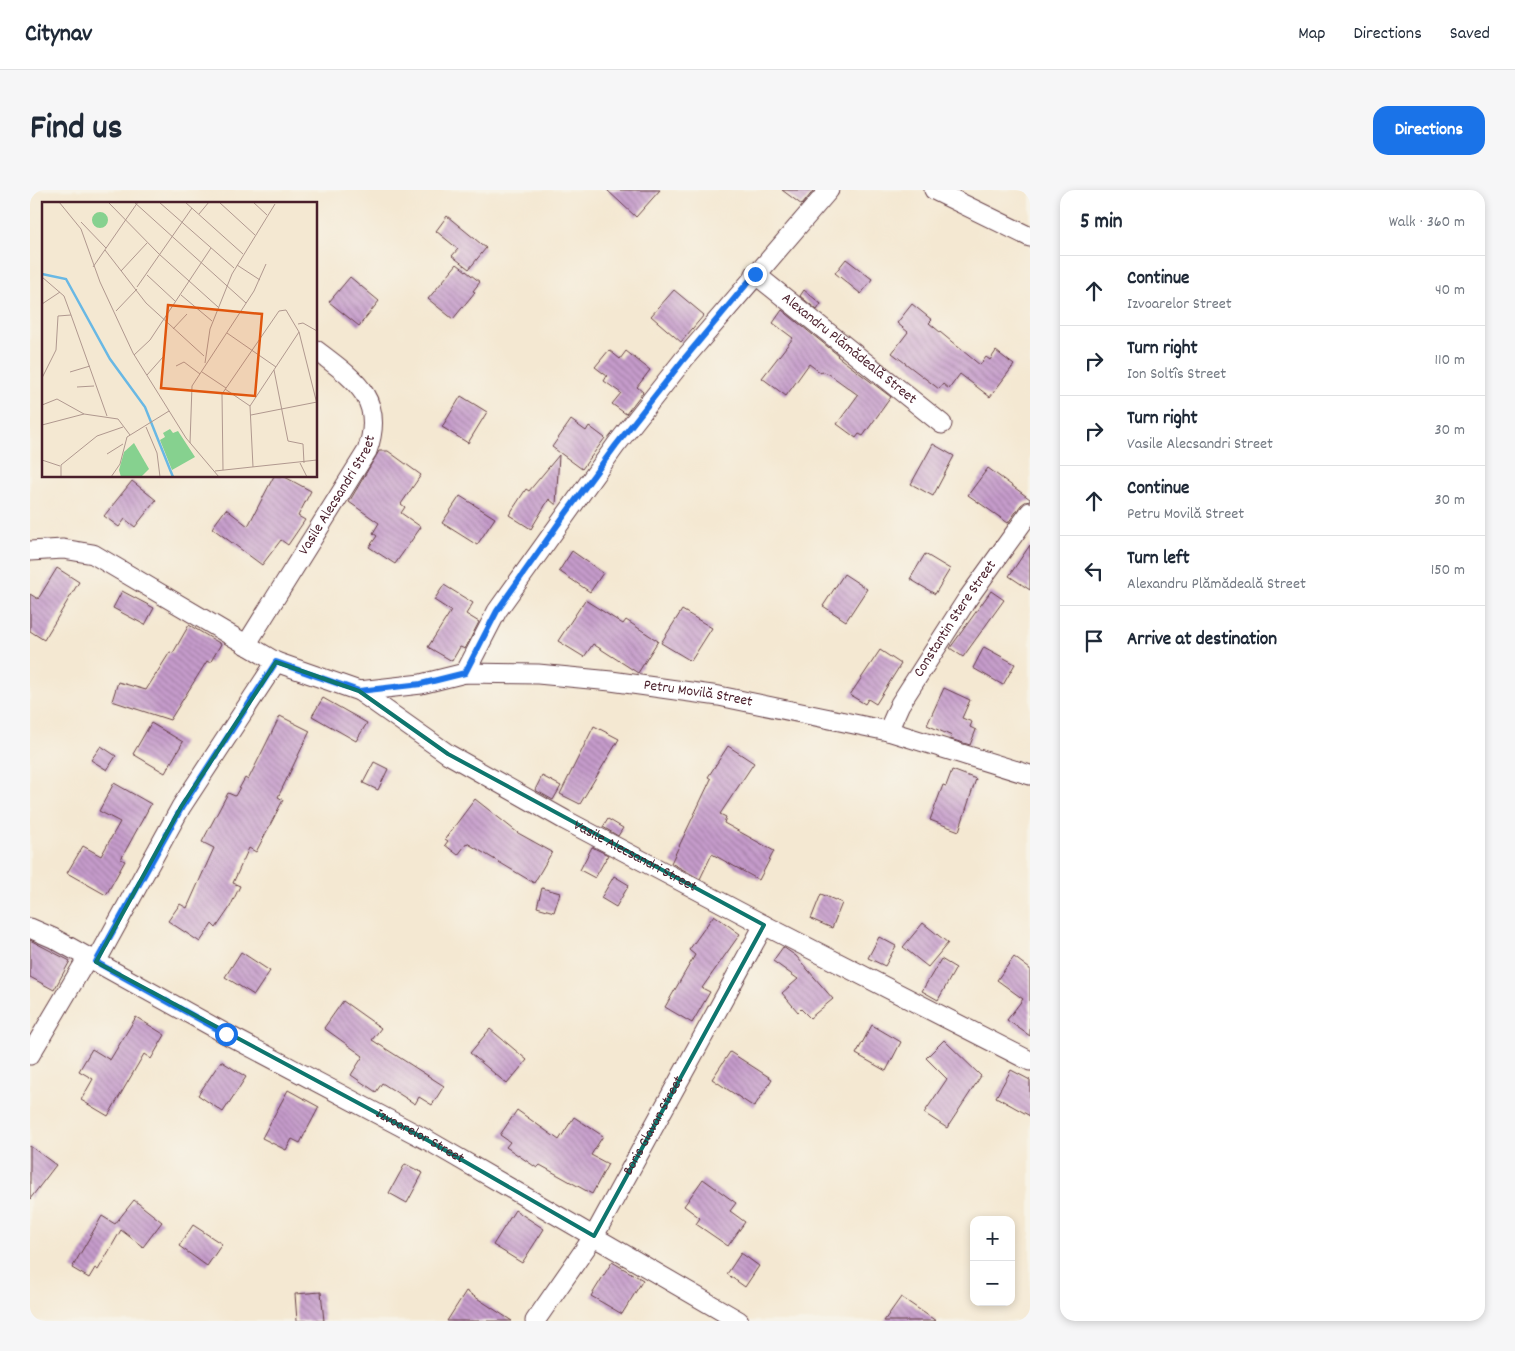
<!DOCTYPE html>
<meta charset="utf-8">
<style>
:root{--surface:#fff;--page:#f6f6f7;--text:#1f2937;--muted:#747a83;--line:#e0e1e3;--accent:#1a73e8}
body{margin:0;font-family:Dekko,sans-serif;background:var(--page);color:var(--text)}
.controls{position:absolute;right:15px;bottom:15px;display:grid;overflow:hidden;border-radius:10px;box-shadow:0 2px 8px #0003}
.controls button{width:45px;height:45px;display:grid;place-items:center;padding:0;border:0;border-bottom:1px solid var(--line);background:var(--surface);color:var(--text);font:25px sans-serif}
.stop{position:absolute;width:15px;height:15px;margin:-11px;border:4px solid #1a73e8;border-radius:50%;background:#fff}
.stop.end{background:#1a73e8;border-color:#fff;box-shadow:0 1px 5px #0008}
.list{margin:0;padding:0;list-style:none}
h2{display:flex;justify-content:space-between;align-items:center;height:65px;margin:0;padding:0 20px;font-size:21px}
h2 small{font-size:16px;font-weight:400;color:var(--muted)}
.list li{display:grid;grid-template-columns:32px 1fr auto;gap:15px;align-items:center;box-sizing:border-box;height:70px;padding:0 20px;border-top:1px solid var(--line)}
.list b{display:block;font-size:19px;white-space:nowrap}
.list p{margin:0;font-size:16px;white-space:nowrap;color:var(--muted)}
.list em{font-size:16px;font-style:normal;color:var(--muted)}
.icon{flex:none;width:28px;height:28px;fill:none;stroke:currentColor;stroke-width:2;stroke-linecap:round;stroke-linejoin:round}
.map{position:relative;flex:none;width:1000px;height:1131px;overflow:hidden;border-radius:15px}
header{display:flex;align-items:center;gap:30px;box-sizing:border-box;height:70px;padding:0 25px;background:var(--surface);border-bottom:1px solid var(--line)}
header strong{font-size:24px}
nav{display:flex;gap:28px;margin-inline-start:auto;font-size:18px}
.intro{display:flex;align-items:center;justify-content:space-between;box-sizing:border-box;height:120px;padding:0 30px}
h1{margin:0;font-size:35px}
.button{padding:12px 22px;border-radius:15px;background:var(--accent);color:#fff;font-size:18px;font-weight:700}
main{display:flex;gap:30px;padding:0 30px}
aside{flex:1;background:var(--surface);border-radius:15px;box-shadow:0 2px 8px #0003}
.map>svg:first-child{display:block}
</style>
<header>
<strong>Citynav</strong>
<nav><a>Map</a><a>Directions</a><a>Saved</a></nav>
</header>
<div class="intro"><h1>Find us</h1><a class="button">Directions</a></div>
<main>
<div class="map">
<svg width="1000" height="1131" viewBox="0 0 1000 1131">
<defs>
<pattern id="building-back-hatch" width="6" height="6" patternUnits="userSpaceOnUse" patternTransform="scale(1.25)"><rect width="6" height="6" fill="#c59bcb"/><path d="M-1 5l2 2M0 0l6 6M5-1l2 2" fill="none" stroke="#a27ea5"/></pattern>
</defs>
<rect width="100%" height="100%" fill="#f7f3e8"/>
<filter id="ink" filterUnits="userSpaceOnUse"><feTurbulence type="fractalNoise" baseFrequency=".02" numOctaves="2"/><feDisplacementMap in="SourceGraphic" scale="10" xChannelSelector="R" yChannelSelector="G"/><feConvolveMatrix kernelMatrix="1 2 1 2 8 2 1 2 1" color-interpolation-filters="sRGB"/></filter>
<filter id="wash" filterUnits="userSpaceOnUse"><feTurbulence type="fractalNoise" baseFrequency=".0096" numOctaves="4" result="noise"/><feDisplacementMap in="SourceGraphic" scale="20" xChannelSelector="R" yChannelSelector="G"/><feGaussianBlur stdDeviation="1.12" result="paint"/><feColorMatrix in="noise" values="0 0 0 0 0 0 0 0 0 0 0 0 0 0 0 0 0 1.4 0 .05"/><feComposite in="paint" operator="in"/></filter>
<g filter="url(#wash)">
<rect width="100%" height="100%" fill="#f4e8d2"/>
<g id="blocks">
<g fill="url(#building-back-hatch)">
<path d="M577 0H630L606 27Z"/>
<path d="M752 0H784L772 15Z"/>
<path d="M417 26 456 58 439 79 422 66 428 59 406 41Z"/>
<path d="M816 69 842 89 831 104 805 83Z"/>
<path d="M427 74 450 92 443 101 445 102 423 129 398 109Z"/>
<path d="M320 87 349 111 329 136 299 112Z"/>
<path d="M644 100 674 125 651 152 621 126Z"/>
<path d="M774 100 791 114 787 120 770 106Z"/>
<path d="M882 114 902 130 899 133 950 175 956 167 960 170 966 161 984 175 960 207 930 184 919 199 913 194 909 199 862 163 878 142 867 133Z"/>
<path d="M752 120 808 165 807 166 861 207 833 246 829 244 826 248 807 234 828 205 799 184 792 181 791 183 779 174 756 206 732 188 763 148 743 133Z"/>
<path d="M579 160 590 169 596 161 620 180 607 197 613 202 596 224 582 214 591 203 574 191 577 186 565 177Z"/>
<path d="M431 206 457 222 438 253 412 237Z"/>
<path d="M541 230 556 241 559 236 575 248 552 279 522 257Z"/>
<path d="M903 254 924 266 903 306 881 294Z"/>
<path d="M349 261H358L391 285 371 314 375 317 371 323 391 337 365 374 339 357 347 346 343 343 349 333 319 312Z"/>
<path d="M529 265 526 315 519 309 501 339 479 325 496 299 499 301Z"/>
<path d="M958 278 1000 309V311L995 312 991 315 978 333 938 305Z"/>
<path d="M244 286H253L281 301 268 326 275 330 258 355 251 350 232 375 182 338 196 319 218 336Z"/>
<path d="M102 291 126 310 105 337 95 329 89 337 74 326Z"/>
<path d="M430 306 465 328 447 355 412 333Z"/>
<path d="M1000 355V400L979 386Z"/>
<path d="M542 361 573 383 560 402 529 381Z"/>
<path d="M895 364 920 379 905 404 880 389Z"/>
<path d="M27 378 49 392 14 450 0 441V404L8 409Z"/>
<path d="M814 384 837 399 816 431 793 416Z"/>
<path d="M414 395 443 413 436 424 449 432 435 459 430 457 422 471 398 457 421 421 404 410Z"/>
<path d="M92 401 124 418 115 435 83 418Z"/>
<path d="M961 401 974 410 933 467 920 458Z"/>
<path d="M555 410 593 434 596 430 628 451 608 483 563 454 554 467 528 451Z"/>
<path d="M652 420 682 438 661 471 631 453Z"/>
<path d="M159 435 191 454 180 473 177 471 140 530 82 511 88 492 116 500 140 462 143 463Z"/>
<path d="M954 457 985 474 973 495 943 478Z"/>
<path d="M850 460 871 474 846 514 838 509 835 514 820 505Z"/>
<path d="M914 498 940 510 932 528 942 532 940 537 946 540 940 555 920 549 922 546 897 535Z"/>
<path d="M293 508 337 533 326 551 282 526Z"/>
<path d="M250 526 280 541 248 607 253 610 226 662 219 658 203 693 210 696 199 719 186 738 182 734 170 752 138 731 150 714 157 718 184 658 172 652 198 603 205 606 215 588 218 590Z"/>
<path d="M121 533 153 552 135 583 103 564Z"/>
<path d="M564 536 589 549 550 614 530 604Z"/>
<path d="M71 556 86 566 77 580 61 570Z"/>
<path d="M698 556 724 573 690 624 696 627 694 633 744 661 729 690 682 664 670 689 641 673 681 589 678 587Z"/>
<path d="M344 572 358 579 348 600 333 593Z"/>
<path d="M922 580 946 589 929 641 900 630 913 595 916 596Z"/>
<path d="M512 586 531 596 523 610 505 600Z"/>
<path d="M84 593 121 614 91 669 95 671 76 705 37 683 53 656 71 666 90 632 69 621Z"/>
<path d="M445 609 488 643 522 662 504 693 437 653 428 665 415 655 418 651 415 649Z"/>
<path d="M578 629 593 638 588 646 573 637Z"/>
<path d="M562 657 578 665 565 688 550 680Z"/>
<path d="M584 686 599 695 586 717 571 708Z"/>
<path d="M512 698 530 703 524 722 507 717Z"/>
<path d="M791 704 812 713 802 738 781 729Z"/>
<path d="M684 725 710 744 672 798 680 802 662 833 635 817 665 765 659 760Z"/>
<path d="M893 733 918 753 898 777 873 757Z"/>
<path d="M849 747 866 756 855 776 838 768Z"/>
<path d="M0 750 40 771 24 800 0 787Z"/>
<path d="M753 757 766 766 803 809 780 828 771 819 768 822 752 803 768 789 743 771Z"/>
<path d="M211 762 240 781 224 805 195 787Z"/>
<path d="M984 767 1000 779V846L977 830 993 809 967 790Z"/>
<path d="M911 769 926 778 908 810 892 801Z"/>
<path d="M313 811 351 838 342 850 414 896 402 915 389 907 385 914 352 893 346 902 321 885 333 866 294 838Z"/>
<path d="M106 827 135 845 121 869 114 864 78 926 51 910 63 889 49 881 62 859 80 870Z"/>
<path d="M842 835 871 852 856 881 826 864Z"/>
<path d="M460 839 497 870 477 894 440 863Z"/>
<path d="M914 850 951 886 917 938 894 923 917 889 896 868Z"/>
<path d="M700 862 742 889 724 917 682 889Z"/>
<path d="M191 871 216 887 193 922 168 905Z"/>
<path d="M981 880 1000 890V926L966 907Z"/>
<path d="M258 900 289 917 270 953 262 949 256 960 232 948Z"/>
<path d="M487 920 529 950 544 927 573 946 561 965 578 974 562 1004 510 975 507 978 476 957 480 952 470 945Z"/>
<path d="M0 956 26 975 0 1009Z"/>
<path d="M375 974 393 983 377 1013 359 1003Z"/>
<path d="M673 989 706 1013 700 1021 715 1032 698 1056 666 1034 670 1028 654 1016Z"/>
<path d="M104 1010 132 1032 113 1057 91 1040 68 1080 65 1078 59 1088 42 1078 72 1026 85 1034Z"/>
<path d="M485 1020 514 1039 492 1073 463 1055Z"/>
<path d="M163 1035 192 1054 177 1076 149 1056Z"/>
<path d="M711 1063 729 1076 715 1097 697 1084Z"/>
<path d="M582 1072 613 1090 592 1124 561 1106Z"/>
<path d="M436 1101 482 1131H417Z"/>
<path d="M291 1102 294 1131H267L265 1104Z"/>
<path d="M871 1107 906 1131H854Z"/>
</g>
</g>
</g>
<g filter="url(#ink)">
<use href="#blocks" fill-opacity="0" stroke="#643d44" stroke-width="1"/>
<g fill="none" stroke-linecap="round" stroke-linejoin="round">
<defs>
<g id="minor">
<path d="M904 0 1000 47"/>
<path id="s1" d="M725 84 912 234"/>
<path id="s2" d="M0 361 33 359 63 364 246 472 329 501 418 564 535 630 734 735 1000 871"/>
<path id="s3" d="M216 455 337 261C356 209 324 189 286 160"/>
<path d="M435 483 467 421 586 255 654 169 799 0"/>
<path id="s4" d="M329 501 391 494 435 483 508 484 581 491 689 506 858 541 1000 585"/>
<path id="s5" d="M858 541 870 514 936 411 1000 322"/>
<path id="s6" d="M0 738 23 748 196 844 399 951 709 1131"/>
<path d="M66 772 151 617 246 472"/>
<path d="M0 865 58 767"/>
<path id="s7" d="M505 1131 564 1046 734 735"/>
</g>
</defs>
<use href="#minor" stroke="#643d44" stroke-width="21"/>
<use href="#minor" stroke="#fff" stroke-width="19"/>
</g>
</g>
<g fill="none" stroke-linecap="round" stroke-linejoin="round" filter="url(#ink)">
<path stroke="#1a73e8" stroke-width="6" d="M196 844 66 772 152 617 246 472 329 501 391 494 435 483 467 421 531 330 586 255 654 169 725 84"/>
</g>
<path fill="none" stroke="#0f766e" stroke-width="4" stroke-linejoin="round" d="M246 472 329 501 418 564 734 735 564 1046 399 951 66 772 151 617Z"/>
<g text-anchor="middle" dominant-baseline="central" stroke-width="4.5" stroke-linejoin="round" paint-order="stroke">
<g font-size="15" fill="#4a1f2b" stroke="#f7f3e8">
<text stroke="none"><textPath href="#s1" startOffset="120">Alexandru Plămădeală Street</textPath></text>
<text stroke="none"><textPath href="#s3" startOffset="176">Vasile Alecsandri Street</textPath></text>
<text stroke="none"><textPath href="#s5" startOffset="131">Constantin Stere Street</textPath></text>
<text stroke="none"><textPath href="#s4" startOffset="342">Petru Movilă Street</textPath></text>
<text stroke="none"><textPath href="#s2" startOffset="686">Vasile Alecsandri Street</textPath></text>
<text stroke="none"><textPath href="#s7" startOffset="229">Boris Glavan Street</textPath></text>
<text stroke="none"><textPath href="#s6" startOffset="442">Izvoarelor Street</textPath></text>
</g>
</g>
<g transform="translate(12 12)">
<rect width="275" height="275" fill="#f4e8d2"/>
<path d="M50 18a8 8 0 1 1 16 0a8 8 0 1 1-16 0ZM128 227 131 231 136 229 153 255 130 268 118 238 123 235 121 231Z" fill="#86d18f"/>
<path d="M92 241 107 267 99 275H79L77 268 82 250Z" fill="#86d18f"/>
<path fill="none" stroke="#69b8e4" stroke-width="2.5" d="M0 72 24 77 68 157 103 205 131 275"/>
<path fill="none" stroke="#b0988f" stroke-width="1" d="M17 0 39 27 58 80 91 151 144 236 177 275M66 0 117 52 176 105M92 0 204 101M117 0 192 66M143 0 201 52M177 0 213 33M211 0 225 13M157 12 167 0M39 20 64 46M63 48 104 101 162 154M195 63 218 78M51 65 96 0M79 69 105 41M105 73 133 99M0 75 22 94 29 113 16 114 14 148 0 176M95 85 150 6M139 93 170 119M0 102 18 90M74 109 95 87M29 113 65 214M256 122 261 121 275 129M131 127 145 112M257 130 275 202M185 131 234 165M92 153 108 138 169 46M163 161 168 127 190 72 233 2M134 164 142 160 158 172M232 168 246 239 261 242 262 261M28 170 48 164M160 170 184 186M105 173 121 155M35 185 52 184M183 187 208 204 211 265M0 203 15 197 42 212 76 217 88 233M209 213 275 200M0 223 42 212M104 225 115 251 118 275M148 241 150 184 212 89 224 62M65 252 81 242M0 258 18 264M258 261 265 275M181 268 180 192 237 109 244 108 257 130 208 204M173 269 275 258M19 275V263L55 234 81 225M69 275 78 262 85 235 127 209"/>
<path fill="#e0560e" fill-opacity="0.15" stroke="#e0560e" stroke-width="2.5" d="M126 103 220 112 213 194 119 186Z"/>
<rect width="275" height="275" fill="none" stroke="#4a1f2b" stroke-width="2.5"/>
</g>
</svg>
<div class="controls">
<button>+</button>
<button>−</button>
</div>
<div class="stop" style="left:196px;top:844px"></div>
<div class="stop end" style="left:725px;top:84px"></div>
</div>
<aside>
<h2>5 min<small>Walk · 360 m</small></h2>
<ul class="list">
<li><svg class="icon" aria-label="ahead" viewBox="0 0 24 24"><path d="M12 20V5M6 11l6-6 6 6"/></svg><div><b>Continue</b><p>Izvoarelor Street</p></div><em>40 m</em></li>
<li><svg class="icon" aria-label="right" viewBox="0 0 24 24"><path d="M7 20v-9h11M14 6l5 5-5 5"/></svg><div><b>Turn right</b><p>Ion Soltîs Street</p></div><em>110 m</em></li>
<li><svg class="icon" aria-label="right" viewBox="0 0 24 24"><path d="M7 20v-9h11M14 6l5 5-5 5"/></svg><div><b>Turn right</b><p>Vasile Alecsandri Street</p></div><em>30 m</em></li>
<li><svg class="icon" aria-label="ahead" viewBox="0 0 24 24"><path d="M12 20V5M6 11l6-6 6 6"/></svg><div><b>Continue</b><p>Petru Movilă Street</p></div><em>30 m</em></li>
<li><svg class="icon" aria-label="left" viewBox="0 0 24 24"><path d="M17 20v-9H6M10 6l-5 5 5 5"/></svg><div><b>Turn left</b><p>Alexandru Plămădeală Street</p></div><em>150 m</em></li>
<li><svg class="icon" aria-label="arrive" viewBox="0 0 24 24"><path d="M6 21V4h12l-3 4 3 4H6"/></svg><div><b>Arrive at destination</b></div></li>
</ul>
</aside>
</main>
